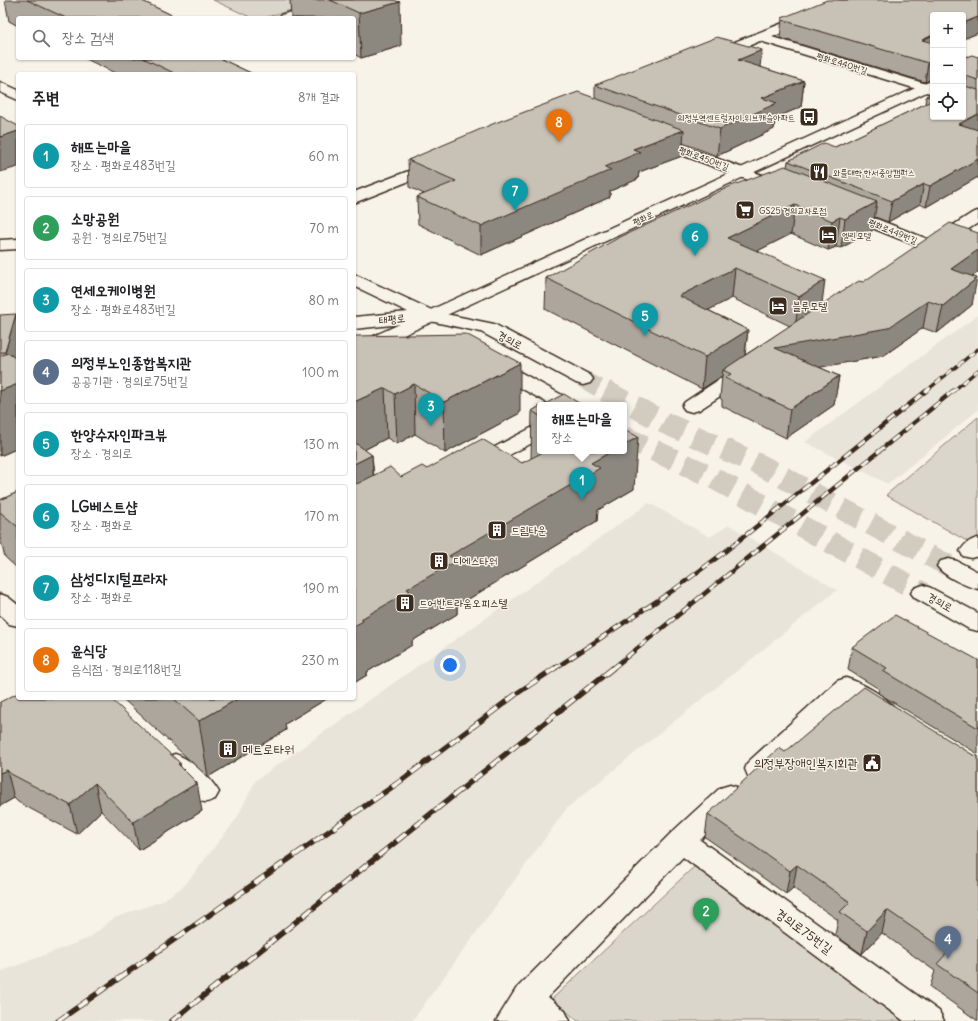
<!DOCTYPE html>
<html lang="ko">
<meta charset="utf-8">
<style>
:root{--surface:#fff;--page:#f2f2f2;--text:#202124;--muted:#757577;--line:#e0e0e0;--accent:#3b2a1e}
body{margin:0;font-family:Delius,"Poor Story",sans-serif;background:var(--page);color:var(--text)}
.controls{position:absolute;right:12px;top:12px;display:grid;overflow:hidden;border-radius:4px;box-shadow:0 1px 3px #0004}
.controls button{width:36px;height:36px;display:grid;place-items:center;padding:0;border:0;border-bottom:1px solid var(--line);background:var(--surface);color:var(--text);font:20px sans-serif}
.you{position:absolute;left:450px;top:665px;width:14px;height:14px;margin:-10px;border:3px solid #fff;border-radius:50%;background:#1a73e8;box-shadow:0 0 0 6px #1a73e833}
.badge{display:grid;place-items:center;width:26px;height:26px;border-radius:50%;background:var(--accent);color:#fff;font-size:13px;font-weight:700}
.pin{position:absolute;translate:-50% -33px;filter:drop-shadow(0 1px 2px #0008)}
.pin::after{content:'';position:absolute;top:21px;width:14px;height:12px;background:inherit;clip-path:polygon(0 0,100% 0,50% 100%)}
.popup{position:absolute;left:537px;top:402px;width:90px;height:52px;box-sizing:border-box;display:grid;place-content:center;border-radius:4px;background:var(--surface);filter:drop-shadow(0 1px 3px #0005);font-size:13px;white-space:nowrap;color:var(--muted)}
.popup b{font-size:15px;color:var(--text)}
.popup::after{content:'';position:absolute;left:50%;top:100%;margin-left:-8px;border:8px solid transparent;border-top-color:var(--surface)}
.list{margin:0;padding:0;list-style:none}
h2{display:flex;justify-content:space-between;align-items:center;height:52px;margin:0;padding:0 16px;font-size:17px}
h2 small{font-size:13px;font-weight:400;color:var(--muted)}
.list li{display:grid;grid-template-columns:26px 1fr auto;gap:12px;align-items:center;box-sizing:border-box;height:64px;margin:0 8px 8px;padding:0 8px;border:1px solid var(--line);border-radius:4px}
.list b{display:block;font-size:15px;white-space:nowrap}
.list p{margin:0;font-size:13px;white-space:nowrap;color:var(--muted)}
.list em{font-size:13px;font-style:normal;color:var(--muted)}
.icon{flex:none;width:22px;height:22px;fill:none;stroke:currentColor;stroke-width:2;stroke-linecap:round;stroke-linejoin:round}
.map{position:relative;flex:none;width:978px;height:1021px;overflow:hidden}
.search{position:absolute;background:var(--surface);box-shadow:0 1px 3px #0004;left:16px;top:16px;width:340px;height:44px;display:flex;align-items:center;gap:10px;box-sizing:border-box;padding:0 14px;border-radius:4px;color:var(--muted);font-size:15px}
.panel{position:absolute;background:var(--surface);box-shadow:0 1px 3px #0004;left:16px;top:72px;width:340px;height:628px;border-radius:4px}
.map>svg:first-child{display:block}
</style>
<div class="map">
<svg width="978" height="1021" viewBox="0 0 978 1021">
<rect width="100%" height="100%" fill="#f7f3e8"/>
<filter id="ink" filterUnits="userSpaceOnUse"><feTurbulence type="fractalNoise" baseFrequency=".025" numOctaves="2"/><feDisplacementMap in="SourceGraphic" scale="8" xChannelSelector="R" yChannelSelector="G"/><feConvolveMatrix kernelMatrix="1 2 1 2 8 2 1 2 1" color-interpolation-filters="sRGB"/></filter>
<g filter="url(#ink)">
<g fill="#e9e4d9">
<path d="M978 315V410L888 484 805 442Z"/>
<path d="M649 503 710 537 729 525 837 590 567 808 412 1021H0V972L89 938 114 918 162 901 185 885 237 818 256 780Z"/>
</g>
<g fill="#dbd6cb" stroke="#8b8074">
<path d="M213 0H298L318 2 264 18H252Z"/>
<path d="M978 417V538L972 544 886 495Z"/>
<path d="M697 864 910 1021H578L552 999Z"/>
</g>
<g fill="none" stroke-linecap="round" stroke-linejoin="round">
<path stroke="#d1cbc0" stroke-width="18" stroke-dasharray="18 9" stroke-linecap="butt" d="M583 379 606 392"/>
<g stroke="#d1cbc0" stroke-width="22" stroke-dasharray="22 11" stroke-linecap="butt">
<path d="M605 391 667 424 760 465 949 566"/>
<path d="M624 437 708 475 923 593"/>
</g>
<defs>
<g id="minor">
<path d="M334 0H353L351 3 299 18H279L281 15Z"/>
<path d="M842 0H859L857 3 772 37 933 86V94L760 41 719 58H709L707 55 709 52Z"/>
<path d="M0 82 18 90V100L0 92Z"/>
<path d="M655 136 790 185 792 188 790 191H778L650 143 648 140 650 137Z"/>
<path d="M437 160 442 162 445 165 442 168 354 203V192Z"/>
<path d="M846 207 930 240 972 213 978 211V223L940 247 938 251 932 252 840 215 838 212 840 209Z"/>
<path d="M18 239V249L0 250V240Z"/>
<path d="M354 274 436 312 494 324 590 375 593 379 590 383 583 385 576 383 481 332 430 321 354 329V317L408 312 354 286Z"/>
<path d="M493 359 500 361 562 395 565 399 562 403 555 405 548 403 486 369 483 365 486 361Z"/>
<path d="M745 365 752 367 755 371 752 375 699 410 692 412 685 410 682 406 685 402 738 367Z"/>
<path d="M540 425V439L482 469 475 471 468 469 464 465 468 461 533 427Z"/>
<path d="M978 538V556L971 558 963 556 960 551C965 544 969 540 978 538Z"/>
<path d="M949 559 957 561 978 572V589C965 586 945 577 937 566L941 561Z"/>
<path d="M923 585 931 588 978 613V631L969 629 915 598 911 593 915 588Z"/>
<path d="M0 594 8 597 18 605V626L9 624 0 615Z"/>
<path d="M846 678C860 682 888 697 895 709L891 715C874 721 862 709 848 700L768 776 758 779 748 776 745 769 748 762 837 681Z"/>
<path d="M175 754C191 759 210 777 219 792L215 799C212 800 208 802 206 802 194 803 167 774 162 764L166 757Z"/>
<path d="M730 785 740 788 744 795 740 802 700 840 939 1011 944 1021H904L683 857 548 997 565 1011 570 1021H496L516 989 671 833 720 788Z"/>
</g>
<path id="major" d="M933 80V89L354 358V345Z"/>
</defs>
<use href="#minor" stroke="#3b2a1e" stroke-width="3"/>
<use href="#major" stroke="#3b2a1e" stroke-width="3"/>
<use href="#minor" fill="#f7f3e8" fill-rule="evenodd"/>
<use href="#major" fill="#f7f3e8" fill-rule="evenodd"/>
<defs>
<g id="rail-far2">
<path d="M925 392 978 349"/>
<path d="M952 392 978 370"/>
</g>
<g id="rail-far1">
<path d="M554 669 675 589 722 554 926 391"/>
<path d="M612 669 953 391"/>
</g>
<g id="rail">
<path d="M58 1021 402 780 519 692 555 668"/>
<path d="M172 1021 613 668"/>
</g>
</defs>
<use href="#rail-far2" stroke="#3b2a1e" stroke-width="3.5"/>
<use href="#rail-far1" stroke="#3b2a1e" stroke-width="4.5"/>
<use href="#rail" stroke="#3b2a1e" stroke-width="5.5"/>
<use href="#rail-far2" stroke="#f7f3e8" stroke-width="2.5" stroke-dasharray="7" stroke-linecap="butt"/>
<use href="#rail-far1" stroke="#f7f3e8" stroke-width="3" stroke-dasharray="9" stroke-linecap="butt"/>
<use href="#rail" stroke="#f7f3e8" stroke-width="4" stroke-dasharray="12" stroke-linecap="butt"/>
</g>
<g fill="#aca69d" stroke="#3b2a1e" fill-rule="evenodd">
<path d="M5 0H140L178 18H18V26L9 21Z"/>
<path d="M290 0H393L401 46 361 58 354 54V18H291Z"/>
<path d="M978 0V33L963 39 933 15V79L925 82 780 38 782 18Z"/>
<path d="M966 57H978V177L926 207 920 204 888 222 875 217 872 231 841 248 836 247 828 250 791 234 757 251 822 305 863 282 978 272 973 276 972 305 937 333 923 328 883 356 819 367 839 376 834 405 786 438 722 406V400L720 398 722 376 702 389 545 309 546 278 787 167 788 161 835 147 925 104 926 96 933 93V117H963ZM732 298 790 326 745 355 748 330 708 310Z"/>
<path d="M84 58H219L253 74H117Z"/>
<path d="M760 67 804 81 801 107 775 118 774 129 717 156 683 143 682 156 639 172 638 179 610 191V197L481 255 418 224 417 197 424 194 409 187 408 160 595 98V85Z"/>
<path d="M0 315 18 326V448L0 456Z"/>
<path d="M354 336 520 413 445 453 415 434 397 444 387 438 364 450 372 455 374 476 401 477 427 469 522 463 531 459 532 411 540 406V451H624L634 489 598 510 597 521 457 606V614L412 641V645L367 672V675L354 683Z"/>
<path d="M18 492V569L5 557 0 538V500Z"/>
<path d="M852 647 978 660V754L878 693 879 689 848 670Z"/>
<path d="M122 698H328L285 724 286 730 208 777Z"/>
<path d="M0 702 180 763V767L202 811 139 850 101 811 77 834 18 802 14 798 0 806Z"/>
<path d="M785 752 973 755 978 756V1021L930 987 935 971 882 933 862 954 835 935 838 920 793 888 786 894 705 837 708 814Z"/>
</g>
<g fill="#8c877f" stroke="#3b2a1e">
<path d="M400 2 401 46 361 58 359 13Z"/>
<path d="M978 17V33L963 39V23Z"/>
<path d="M933 35V52L922 40Z"/>
<path d="M762 50 759 75 738 60Z"/>
<path d="M933 62V79L925 82 928 63Z"/>
<path d="M804 81 801 107 775 118 774 129 717 156 720 129 762 98Z"/>
<path d="M978 114V131L959 124Z"/>
<path d="M684 130 682 156 639 172 638 179 610 191V197L481 255V226L605 167 633 149Z"/>
<path d="M18 131V167L0 172V137Z"/>
<path d="M978 159V177L926 207 930 186Z"/>
<path d="M924 184 920 204 888 222 892 201Z"/>
<path d="M877 202 872 231 841 248 845 219Z"/>
<path d="M795 205 791 234 724 268 727 238Z"/>
<path d="M840 217 836 247 828 250 832 221Z"/>
<path d="M978 250V272L945 295 951 269Z"/>
<path d="M735 268 732 298 676 327 679 296Z"/>
<path d="M977 278 972 305 937 333 943 306Z"/>
<path d="M825 280 821 311 795 328 799 297Z"/>
<path d="M928 301 923 328 883 356 771 376 775 348Z"/>
<path d="M16 314 18 326V448L0 456V391L13 386 5 352Z"/>
<path d="M748 330 744 361 723 370 722 376 702 389 705 357Z"/>
<path d="M520 363V413L445 453 444 402Z"/>
<path d="M839 376 834 405 786 438 790 409Z"/>
<path d="M414 384 415 434 397 444 395 394Z"/>
<path d="M385 388 387 438 354 455V402Z"/>
<path d="M638 437 634 489 598 510 597 521 457 606V614L412 641V645L367 672V675L354 683V626L361 619 407 589 449 556 591 463 612 451H624V445Z"/>
<path d="M372 455 375 507 354 518V464Z"/>
<path d="M239 698H328L285 724 286 730 208 777 199 721Z"/>
<path d="M180 763 185 790 197 783 202 811 139 850 133 822 178 764Z"/>
<path d="M7 770 14 798 0 806V773Z"/>
<path d="M95 783 101 811 77 834 70 805Z"/>
<path d="M797 865 793 888 786 894 790 871Z"/>
<path d="M887 910 882 933 862 954 867 931Z"/>
</g>
<g fill="#c8c1b6" stroke="#3b2a1e">
<path d="M27 0H140L178 18H66Z"/>
<path d="M330 0H393L400 2 359 13Z"/>
<path d="M827 0H978V17L963 23V15H933V35L922 40 933 43V62L928 63 782 20V18Z"/>
<path d="M717 37 762 50 738 60 804 81 762 98 777 103 720 129 595 85Z"/>
<path d="M963 52 965 53 966 57 972 55 978 57V80L966 76 965 86 978 90V114L959 124 978 130V159L930 186 924 184 892 201 788 161 824 143 835 147 933 100V117H963V78H964H963Z"/>
<path d="M143 58H219L253 74H176Z"/>
<path d="M578 92 684 130 633 149 640 152 605 167 611 170 481 226 417 197 456 181 408 160 495 123Z"/>
<path d="M933 93V98L926 96Z"/>
<path d="M0 116 18 126V131L0 137Z"/>
<path d="M785 166 877 202 845 219 840 217 832 221 795 205 727 238 825 280 799 297 735 268 679 296 748 330 705 357 546 278 618 238 731 186Z"/>
<path d="M950 223 978 233V250L951 269 977 278 943 306 928 301 888 328 775 348 839 376 790 409 725 378 731 374 723 370 842 291 859 281 863 282Z"/>
<path d="M16 314 5 352H0V315Z"/>
<path d="M466 334 520 363 444 402 414 384 395 394 385 388 354 402V336Z"/>
<path d="M8 353 18 360V384L0 391V356Z"/>
<path d="M564 394 582 405H543Z"/>
<path d="M540 406V416L532 411Z"/>
<path d="M624 429 638 437 624 445Z"/>
<path d="M482 439 522 463 545 451H612L591 463 600 468 449 556 456 561 407 589 410 591 361 619 363 621 354 626V484L359 483 390 467 401 477 422 466 427 469Z"/>
<path d="M354 442 372 455 354 464Z"/>
<path d="M18 492V527L0 512V500Z"/>
<path d="M895 615 978 660V728L883 671 887 668 852 647Z"/>
<path d="M864 687 973 755 978 756V993L937 964 948 952 887 910 867 931 840 912 850 902 797 865 790 871 708 814 779 748 785 752Z"/>
<path d="M18 693V698H110L180 763 178 764 197 783 133 822 95 783 70 805 11 774 7 770 0 773V702Z"/>
<path d="M173 698H239L199 721Z"/>
</g>
</g>
<defs>
<symbol id="bus-square" viewBox="-11 -11 22 22"><rect x="-9" y="-9" width="18" height="18" rx="4" fill="#3b2a1e" stroke="#f7f3e8"/><path d="M-5-6H5V4H4V6H2V4H-2V6H-4V4H-5ZM-3.5-4V0h7V-4ZM-3.5 1.2v1.5H-2V1.2ZM2 1.2v1.5H3.5V1.2Z" fill="#fff"/></symbol>
<symbol id="restaurant-square" viewBox="-11 -11 22 22"><rect x="-9" y="-9" width="18" height="18" rx="4" fill="#3b2a1e" stroke="#f7f3e8"/><path d="M-5-6h1v4h1v-4h1v4h1v-4h1v5L-1.5 .5V6h-2V.5L-5-1ZM5-6V6H3V1.5H1.5Q1.5-4 5-6Z" fill="#fff"/></symbol>
<symbol id="supermarket-square" viewBox="-11 -11 22 22"><rect x="-9" y="-9" width="18" height="18" rx="4" fill="#3b2a1e" stroke="#f7f3e8"/><path d="M-6-5.5h2.5l.6 2H6L4.5 2H-2.5L-4.4-4H-6ZM-1.5 3.2a1.3 1.3 0 1 0 .1 0ZM3 3.2a1.3 1.3 0 1 0 .1 0Z" fill="#fff"/></symbol>
<symbol id="hotel-square" viewBox="-11 -11 22 22"><rect x="-9" y="-9" width="18" height="18" rx="4" fill="#3b2a1e" stroke="#f7f3e8"/><path d="M-6-4.5h1.5V1H6V5H4.5V3h-9V5H-6ZM-4 0a1.8 1.8 0 1 1 3.6 0ZM.5 0V-2.5h3Q6-2.5 6 0Z" fill="#fff"/></symbol>
<symbol id="building-square" viewBox="-11 -11 22 22"><rect x="-9" y="-9" width="18" height="18" rx="4" fill="#3b2a1e" stroke="#f7f3e8"/><path d="M-4-6H4V6H1V3H-1V6H-4ZM-2.5-4.3h1.7v1.8h-1.7ZM.8-4.3h1.7v1.8H.8ZM-2.5-1h1.7V.8h-1.7ZM.8-1h1.7V.8H.8Z" fill="#fff"/></symbol>
<symbol id="civic-square" viewBox="-11 -11 22 22"><rect x="-9" y="-9" width="18" height="18" rx="4" fill="#3b2a1e" stroke="#f7f3e8"/><path d="M-.6-6.5H3V-4.5H.6V-3L4-1V1h2V6H-6V1h2V-1L-.6-3ZM-1.2 2.5V6h2.4V2.5Z" fill="#fff"/></symbol>
</defs>
<g fill-rule="evenodd">
<use href="#bus-square" x="798" y="106" width="22" height="22"/>
<use href="#restaurant-square" x="808" y="161" width="22" height="22"/>
<use href="#supermarket-square" x="734" y="199" width="22" height="22"/>
<use href="#hotel-square" x="817" y="224" width="22" height="22"/>
<use href="#hotel-square" x="767" y="295" width="22" height="22"/>
<use href="#building-square" x="486" y="519" width="22" height="22"/>
<use href="#building-square" x="428" y="550" width="22" height="22"/>
<use href="#building-square" x="394" y="592" width="22" height="22"/>
<use href="#building-square" x="217" y="738" width="22" height="22"/>
<use href="#civic-square" x="861" y="752" width="22" height="22"/>
</g>
<g text-anchor="middle" dominant-baseline="central" stroke-width="3" stroke-linejoin="round" paint-order="stroke">
<g font-size="9" fill="#3b2a1e" stroke="#f7f3e8">
<text transform="translate(842 63) rotate(17)">평화로440번길</text>
<text transform="translate(704 158) rotate(20)">평화로450번길</text>
<text transform="translate(643 218) rotate(-25)">평화로</text>
<text transform="translate(893 231) rotate(22)">평화로449번길</text>
</g>
<g font-size="9" fill="#3b2a1e" stroke="#f7f3e8" text-anchor="start">
<text x="795" y="117" text-anchor="end">의정부역센트럴자이.위브캐슬아파트</text>
<text x="833" y="172">와플대학 한서중앙캠퍼스</text>
<text x="759" y="210">GS25 경의교차로점</text>
<text x="842" y="235">엘린모텔</text>
</g>
<g font-size="11" fill="#3b2a1e" stroke="#f7f3e8" text-anchor="start">
<text x="792" y="306">블루모텔</text>
<text x="511" y="530">드림타운</text>
<text x="453" y="561">디에스타워</text>
<text x="419" y="603">드어반트라움오피스텔</text>
</g>
<g font-size="11" fill="#3b2a1e" stroke="#f7f3e8">
<text transform="translate(392 319) rotate(-5)">태평로</text>
<text transform="translate(510 340) rotate(28)">경의로</text>
<text transform="translate(940 602) rotate(29)">경의로</text>
</g>
<g font-size="13" fill="#3b2a1e" stroke="#f7f3e8" text-anchor="start">
<text x="242" y="749">메트로타워</text>
<text x="858" y="763" text-anchor="end">의정부장애인복지회관</text>
</g>
<g font-size="13" fill="#3b2a1e" stroke="#f7f3e8">
<text transform="translate(804 931) rotate(36)">경의로75번길</text>
</g>
</g>
</svg>
<div class="controls">
<button>+</button>
<button>−</button>
<button><svg class="icon" aria-label="locate" viewBox="0 0 24 24"><circle cx="12" cy="12" r="6"/><path d="M12 2v4M12 18v4M2 12h4M18 12h4"/></svg></button>
</div>
<div class="you"></div>
<div class="pin badge" style="left:582px;top:500px;background:#0f9aa8">1</div>
<div class="popup"><b>해뜨는마을</b>장소</div>
<div class="pin badge" style="left:706px;top:931px;background:#2e9e5b">2</div>
<div class="pin badge" style="left:431px;top:426px;background:#0f9aa8">3</div>
<div class="pin badge" style="left:948px;top:959px;background:#5c6f8a">4</div>
<div class="pin badge" style="left:645px;top:336px;background:#0f9aa8">5</div>
<div class="pin badge" style="left:695px;top:256px;background:#0f9aa8">6</div>
<div class="pin badge" style="left:515px;top:211px;background:#0f9aa8">7</div>
<div class="pin badge" style="left:559px;top:142px;background:#e8710a">8</div>
<div class="search"><svg class="icon" aria-label="search" viewBox="0 0 24 24"><circle cx="10" cy="10" r="6"/><path d="M15 15l6 6"/></svg>장소 검색</div>
<section class="panel">
<h2>주변<small>8개 결과</small></h2>
<ul class="list">
<li><span class="badge" style="background:#0f9aa8">1</span><div><b>해뜨는마을</b><p>장소 · 평화로483번길</p></div><em>60 m</em></li>
<li><span class="badge" style="background:#2e9e5b">2</span><div><b>소망공원</b><p>공원 · 경의로75번길</p></div><em>70 m</em></li>
<li><span class="badge" style="background:#0f9aa8">3</span><div><b>연세오케이병원</b><p>장소 · 평화로483번길</p></div><em>80 m</em></li>
<li><span class="badge" style="background:#5c6f8a">4</span><div><b>의정부노인종합복지관</b><p>공공기관 · 경의로75번길</p></div><em>100 m</em></li>
<li><span class="badge" style="background:#0f9aa8">5</span><div><b>한양수자인파크뷰</b><p>장소 · 경의로</p></div><em>130 m</em></li>
<li><span class="badge" style="background:#0f9aa8">6</span><div><b>LG베스트샵</b><p>장소 · 평화로</p></div><em>170 m</em></li>
<li><span class="badge" style="background:#0f9aa8">7</span><div><b>삼성디지털프라자</b><p>장소 · 평화로</p></div><em>190 m</em></li>
<li><span class="badge" style="background:#e8710a">8</span><div><b>윤식당</b><p>음식점 · 경의로118번길</p></div><em>230 m</em></li>
</ul>
</section>
</div>
